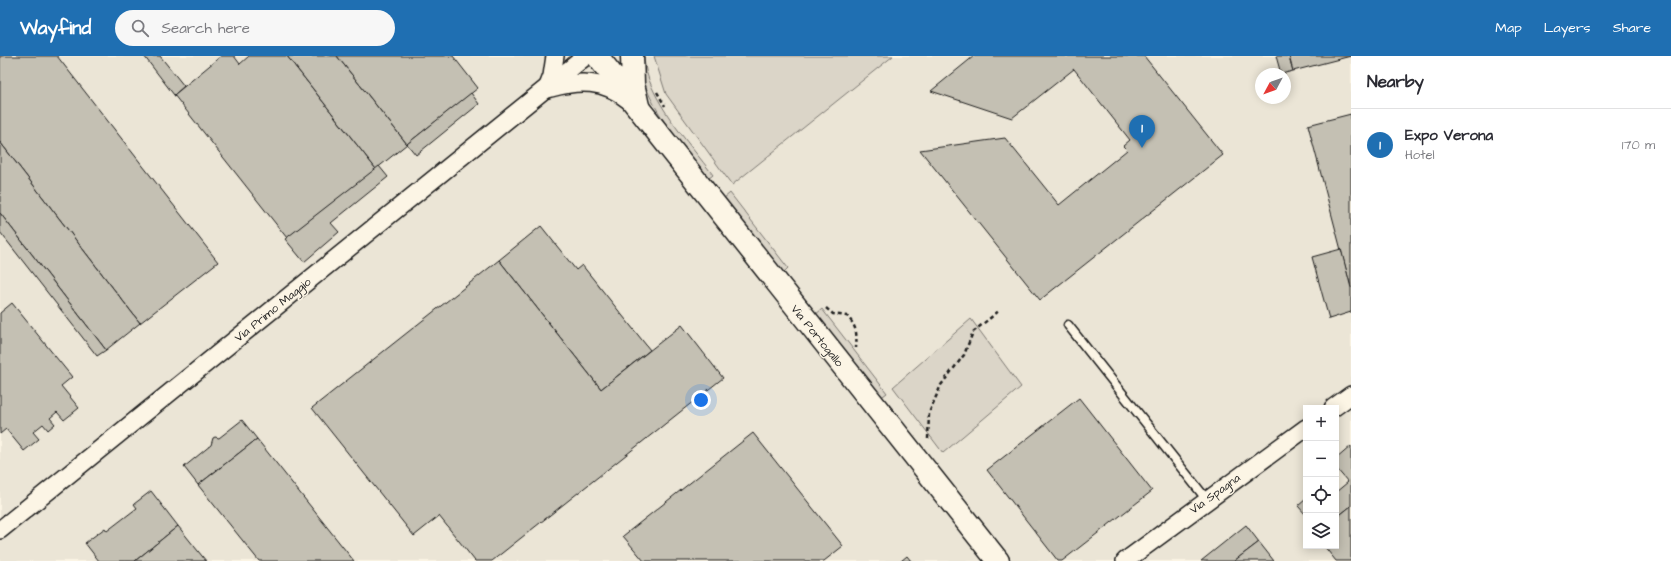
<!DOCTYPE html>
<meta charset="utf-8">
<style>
:root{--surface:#fff;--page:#f7f7f7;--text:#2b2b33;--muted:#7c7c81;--line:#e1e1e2;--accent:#1f6fb2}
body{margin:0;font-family:"Architects Daughter",sans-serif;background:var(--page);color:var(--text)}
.controls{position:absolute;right:12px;bottom:12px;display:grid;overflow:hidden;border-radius:0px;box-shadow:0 2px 10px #0003}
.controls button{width:36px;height:36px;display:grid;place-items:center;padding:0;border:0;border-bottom:1px solid var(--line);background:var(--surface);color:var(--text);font:20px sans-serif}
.compass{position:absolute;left:1255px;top:12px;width:36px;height:36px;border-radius:50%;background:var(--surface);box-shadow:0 2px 10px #0003;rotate:229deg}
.you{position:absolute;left:701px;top:344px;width:14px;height:14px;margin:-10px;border:3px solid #fff;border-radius:50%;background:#1a73e8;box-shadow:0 0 0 6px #1a73e833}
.badge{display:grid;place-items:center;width:26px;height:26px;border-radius:50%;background:var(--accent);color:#fff;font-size:13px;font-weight:700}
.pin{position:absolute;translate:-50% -33px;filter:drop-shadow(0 1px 2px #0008)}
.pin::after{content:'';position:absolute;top:21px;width:14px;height:12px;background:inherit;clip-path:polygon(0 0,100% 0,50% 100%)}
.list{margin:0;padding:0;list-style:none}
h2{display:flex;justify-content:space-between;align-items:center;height:52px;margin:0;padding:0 16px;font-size:17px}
h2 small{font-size:13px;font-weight:400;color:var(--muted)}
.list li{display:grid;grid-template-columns:26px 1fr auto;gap:12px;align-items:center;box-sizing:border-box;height:72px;padding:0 16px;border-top:1px solid var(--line)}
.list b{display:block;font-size:15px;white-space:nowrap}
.list p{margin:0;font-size:13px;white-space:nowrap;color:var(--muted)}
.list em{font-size:13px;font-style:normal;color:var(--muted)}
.icon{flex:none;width:22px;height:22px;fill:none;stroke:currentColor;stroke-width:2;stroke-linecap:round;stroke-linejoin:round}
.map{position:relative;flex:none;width:1351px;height:505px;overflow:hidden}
header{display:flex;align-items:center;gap:24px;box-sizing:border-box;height:56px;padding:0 20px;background:var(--accent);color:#fff}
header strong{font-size:19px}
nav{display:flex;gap:22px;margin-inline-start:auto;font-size:14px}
.search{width:280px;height:36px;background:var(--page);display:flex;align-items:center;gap:10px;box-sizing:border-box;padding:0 14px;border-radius:22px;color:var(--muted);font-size:15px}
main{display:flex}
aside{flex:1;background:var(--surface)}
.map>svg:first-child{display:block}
</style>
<header>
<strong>Wayfind</strong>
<div class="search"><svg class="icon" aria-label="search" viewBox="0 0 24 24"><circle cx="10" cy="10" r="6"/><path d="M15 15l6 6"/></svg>Search here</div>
<nav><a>Map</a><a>Layers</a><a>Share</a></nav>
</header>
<main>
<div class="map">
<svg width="1351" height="505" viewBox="0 0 1351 505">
<rect width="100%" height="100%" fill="#fcf5e5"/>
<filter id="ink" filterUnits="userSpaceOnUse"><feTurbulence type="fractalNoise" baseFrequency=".025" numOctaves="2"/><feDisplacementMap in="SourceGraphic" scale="8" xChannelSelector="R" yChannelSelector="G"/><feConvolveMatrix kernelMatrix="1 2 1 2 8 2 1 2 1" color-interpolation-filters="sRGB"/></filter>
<g filter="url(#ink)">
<path fill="#ebe5d6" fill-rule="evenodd" d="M0 0H1351V505H0ZM1261 18H1285V42H1261ZM1306 352H1336V490H1306Z"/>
<g fill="#dbd5c8" stroke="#7c7872">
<path d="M639 0H644C645 40 690 88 713 119L708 123C682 90 640 43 639 0Z"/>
<path d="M654 0H893L732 129 666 38Z"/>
<path d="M730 137 788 212 782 218 723 143Z"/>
<path d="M822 253 887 337 879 343 814 260Z"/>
<path d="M971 263 1021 331 943 397 893 331Z"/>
</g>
<g fill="#c4c0b3" stroke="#1c1c1c">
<path d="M0 0H57L218 206 140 267 0 86Z"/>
<path d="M144 0H160L184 30 174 39Z"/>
<path d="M221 0H234L240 8 249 0H287L376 113 287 182 174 39Z"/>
<path d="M287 0H337L407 88 376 113Z"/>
<path d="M337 0H453L478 32 407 88Z"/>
<path d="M974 0H1144L1223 99 1040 244 920 94 1005 82 1059 149 1127 94 1123 90 1130 84 1074 13 1012 62 931 35Z"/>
<path d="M1276 0H1289L1293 15 1281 18Z"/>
<path d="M1289 0H1351L1293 15Z"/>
<path d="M471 37 479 48 416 99 407 88Z"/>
<path d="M1351 58V232L1308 69Z"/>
<path d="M0 86 140 267 106 294 0 157Z"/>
<path d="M379 110 388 121 331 167 339 176 304 206 285 183Z"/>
<path d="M0 157 106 294 97 300 0 176Z"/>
<path d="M541 170 576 214 582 209 650 294 601 333 499 204Z"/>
<path d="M1341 193 1351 232V256L1329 263 1312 201Z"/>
<path d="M499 204 601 333 682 269 723 322 492 505H475L439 460 414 480 312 352Z"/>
<path d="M12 247 72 321 61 330 79 352 64 364 57 356 50 362 55 368 48 374 43 368 33 376 39 383 24 395 6 373 0 378V257Z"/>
<path d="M1079 342 1152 435 1062 505H1058L987 414Z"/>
<path d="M242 364 257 383 198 429 184 411 211 389 213 382 215 381 219 382Z"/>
<path d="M753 377 843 490 824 505H644L623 480Z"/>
<path d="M257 383 354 505H259L198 429Z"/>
<path d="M1351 390V450L1336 462V436L1348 426 1336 412V403Z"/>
<path d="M151 435 178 470 135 505H99L85 487 105 472 107 475 137 452 134 448Z"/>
<path d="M1306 443V459L1298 450Z"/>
<path d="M1351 450V505H1336L1324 490H1336V462Z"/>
<path d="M1246 469 1259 486 1234 505H1201Z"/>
<path d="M178 470 206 505H135Z"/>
<path d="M1259 486 1274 505H1234Z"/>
<path d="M907 500 911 505H901Z"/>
</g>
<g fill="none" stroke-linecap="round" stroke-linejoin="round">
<defs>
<path id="service" d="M1068 269 1207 444"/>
<g id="minor">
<path d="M551 32C579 24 604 24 627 43"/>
<path d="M547 33 552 20 555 0"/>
<path d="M1333 352 1351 339"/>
<path d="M0 474 586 0"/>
<path d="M1125 505 1306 372"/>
</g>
<g id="secondary">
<path d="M597 0 998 505"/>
<path d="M632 0 633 28 638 50"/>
</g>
</defs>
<use href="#service" stroke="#1c1c1c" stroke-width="11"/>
<use href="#minor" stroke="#1c1c1c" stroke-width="20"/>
<use href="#secondary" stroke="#1c1c1c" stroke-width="25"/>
<g stroke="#1c1c1c" stroke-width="2.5" stroke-dasharray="4 3" stroke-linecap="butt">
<path d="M657 36 665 50"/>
<path d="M826 252 833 258 847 260C857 271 857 277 856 292"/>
<path d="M928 383 929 357 941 329 964 299 973 276 1000 254"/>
</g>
<use href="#service" stroke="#fcf5e5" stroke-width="8"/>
<use href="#minor" stroke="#fcf5e5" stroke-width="17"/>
<use href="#secondary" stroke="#fcf5e5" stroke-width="22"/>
</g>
</g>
<g text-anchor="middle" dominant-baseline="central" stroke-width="3" stroke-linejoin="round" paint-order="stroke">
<g font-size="12" fill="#1c1c1c" stroke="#fcf5e5">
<text transform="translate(273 254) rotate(-39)">Via Primo Maggio</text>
<text transform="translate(817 280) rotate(51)">Via Portogallo</text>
<text transform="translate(1215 438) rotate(-36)">Via Spagna</text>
</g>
</g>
</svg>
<div class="controls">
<button>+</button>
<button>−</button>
<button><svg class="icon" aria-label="locate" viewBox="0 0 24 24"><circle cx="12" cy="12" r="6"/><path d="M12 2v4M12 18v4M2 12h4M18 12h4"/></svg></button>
<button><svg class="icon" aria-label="layers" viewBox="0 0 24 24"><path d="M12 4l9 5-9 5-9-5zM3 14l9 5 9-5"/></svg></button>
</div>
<svg class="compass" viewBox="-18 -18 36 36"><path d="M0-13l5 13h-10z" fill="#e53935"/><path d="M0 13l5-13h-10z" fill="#7c7c81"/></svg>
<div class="you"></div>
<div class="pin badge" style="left:1142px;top:92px">1</div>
</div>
<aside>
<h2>Nearby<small></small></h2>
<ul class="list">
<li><span class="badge">1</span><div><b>Expo Verona</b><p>Hotel</p></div><em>170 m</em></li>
</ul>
</aside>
</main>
